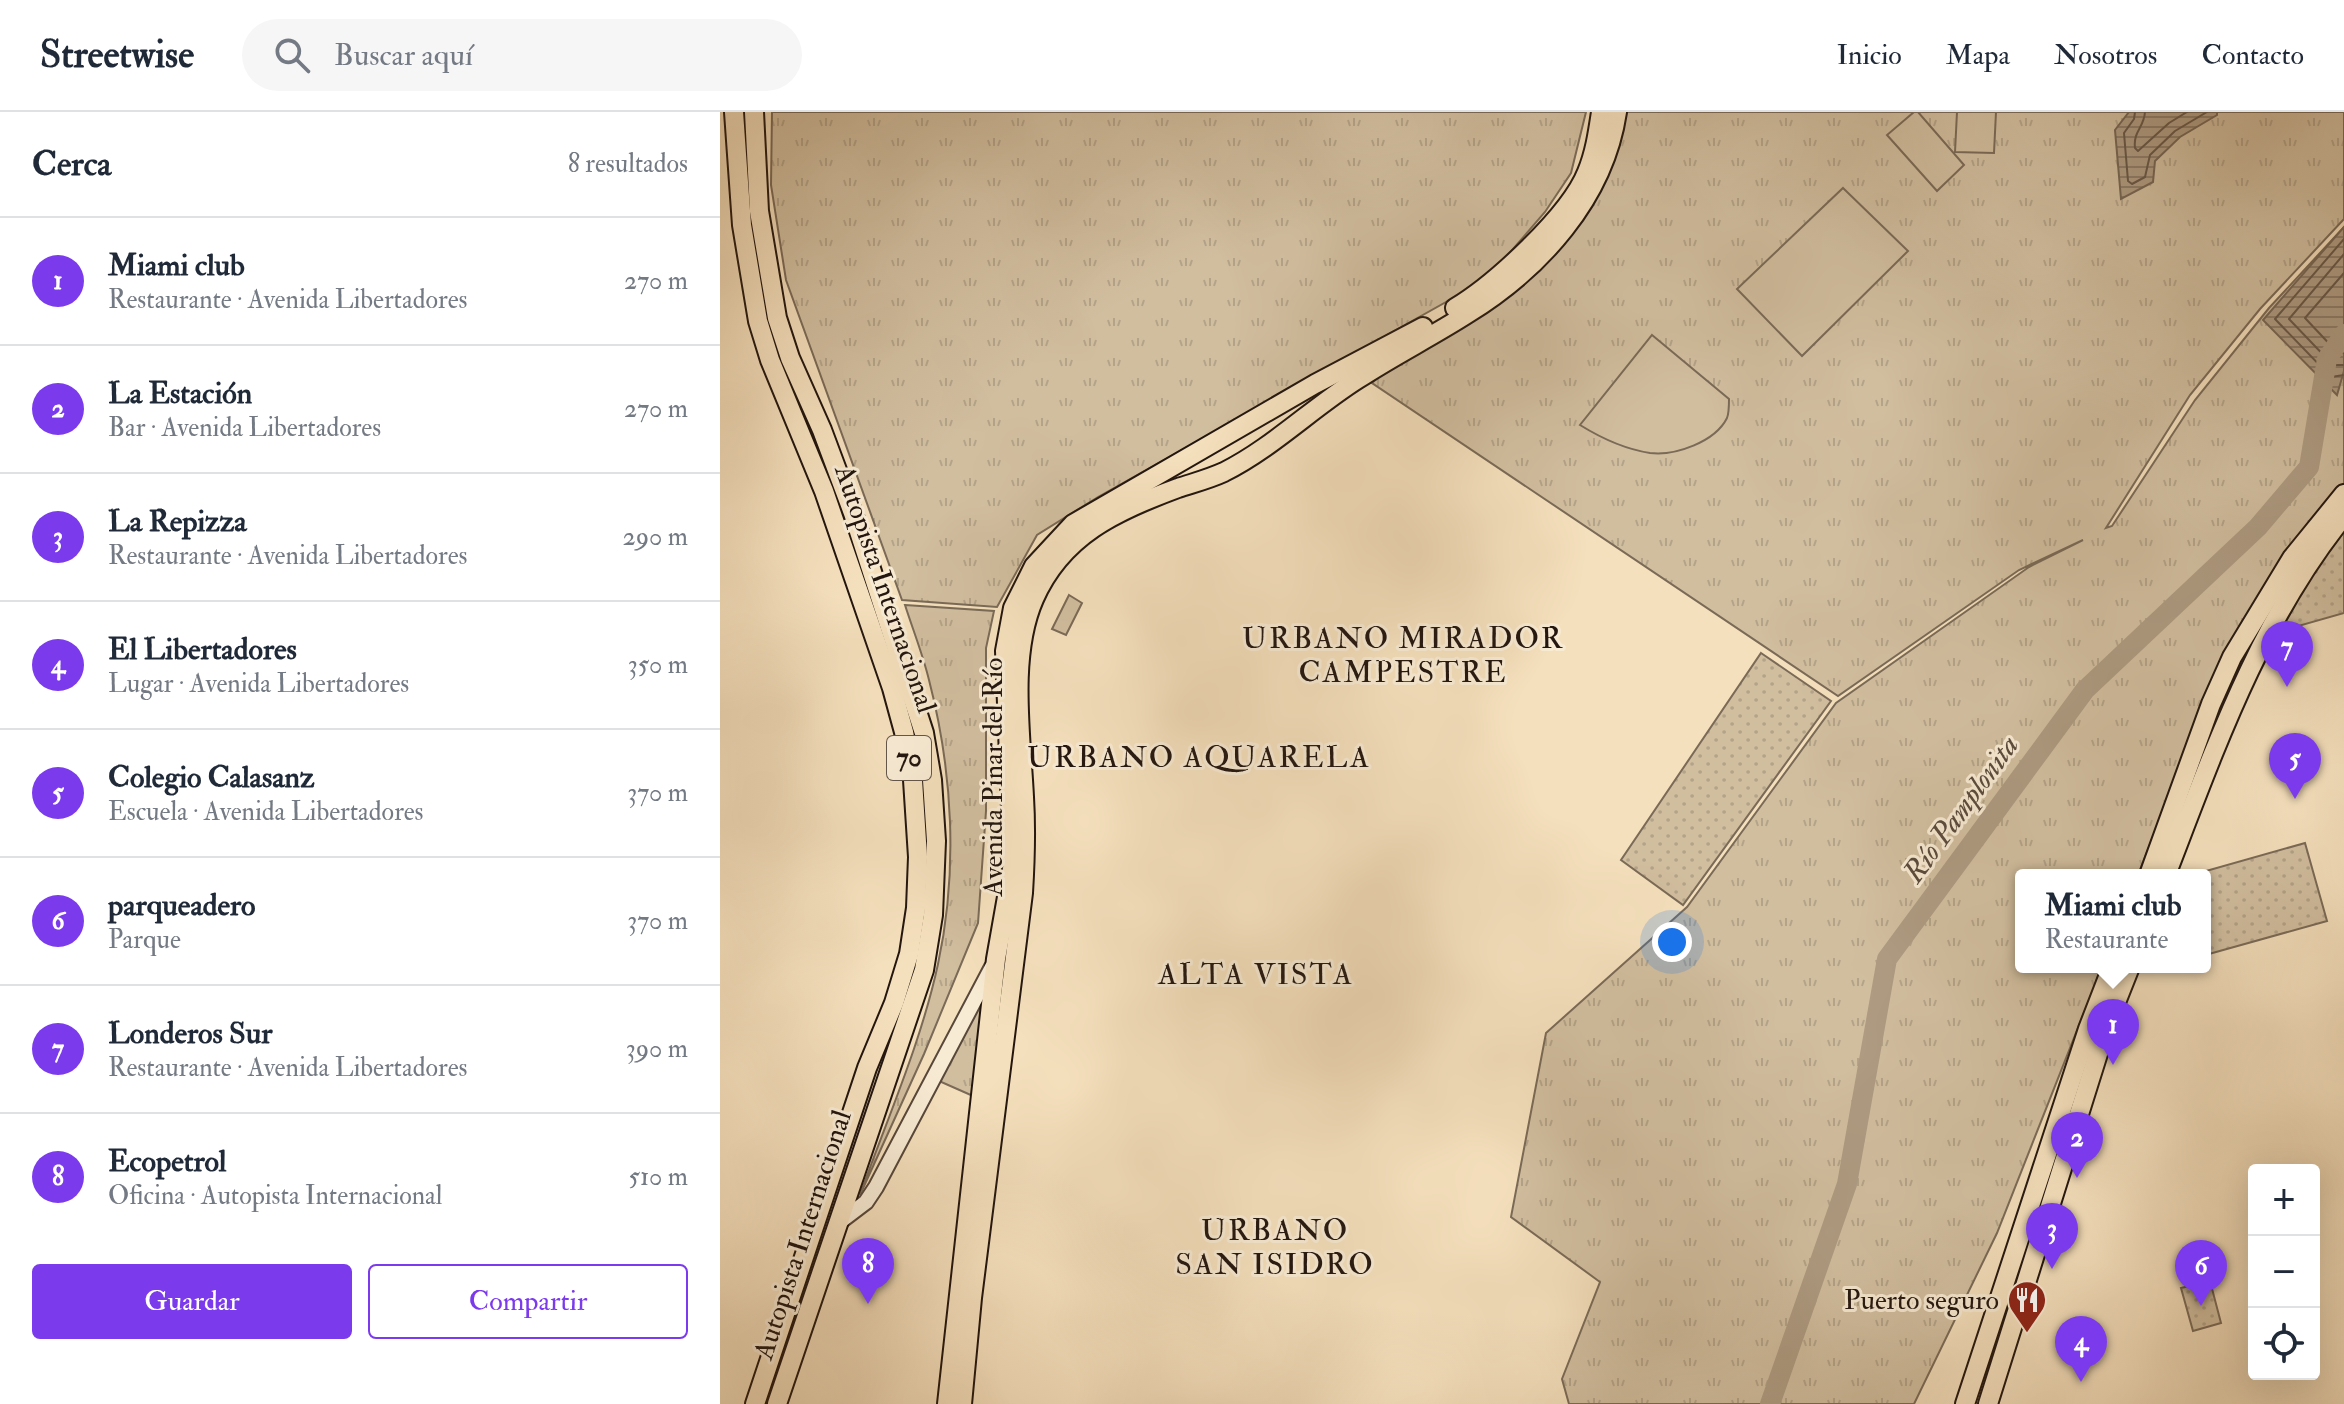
<!DOCTYPE html>
<html lang="es">
<meta charset="utf-8">
<style>
:root{--surface:#fff;--page:#f6f6f7;--text:#1f2937;--muted:#747a83;--line:#e0e1e3;--accent:#7c3aed}
body{margin:0;font-family:"IM FELL Double Pica",serif;background:var(--page);color:var(--text)}
.controls{position:absolute;right:24px;bottom:24px;display:grid;overflow:hidden;border-radius:8px;box-shadow:0 8px 32px #0002}
.controls button{width:72px;height:72px;display:grid;place-items:center;padding:0;border:0;border-bottom:2px solid var(--line);background:var(--surface);color:var(--text);font:40px sans-serif}
.you{position:absolute;left:952px;top:830px;width:28px;height:28px;margin:-20px;border:6px solid #fff;border-radius:50%;background:#1a73e8;box-shadow:0 0 0 12px #1a73e833}
.badge{display:grid;place-items:center;width:52px;height:52px;border-radius:50%;background:var(--accent);color:#fff;font-size:26px;font-weight:700}
.pin{position:absolute;translate:-50% -66px;filter:drop-shadow(0 2px 4px #0008)}
.pin::after{content:'';position:absolute;top:42px;width:28px;height:24px;background:inherit;clip-path:polygon(0 0,100% 0,50% 100%)}
.popup{position:absolute;left:1295px;top:757px;width:196px;height:104px;box-sizing:border-box;display:grid;place-content:center;border-radius:8px;background:var(--surface);filter:drop-shadow(0 2px 6px #0005);font-size:26px;white-space:nowrap;color:var(--muted)}
.popup b{font-size:30px;color:var(--text)}
.popup::after{content:'';position:absolute;left:50%;top:100%;margin-left:-16px;border:16px solid transparent;border-top-color:var(--surface)}
.list{margin:0;padding:0;list-style:none}
h2{display:flex;justify-content:space-between;align-items:center;height:104px;margin:0;padding:0 32px;font-size:34px}
h2 small{font-size:26px;font-weight:400;color:var(--muted)}
.list li{display:grid;grid-template-columns:52px 1fr auto;gap:24px;align-items:center;box-sizing:border-box;height:128px;padding:0 32px;border-top:2px solid var(--line)}
.list b{display:block;font-size:30px;white-space:nowrap}
.list p{margin:0;font-size:26px;white-space:nowrap;color:var(--muted)}
.list em{font-size:26px;font-style:normal;color:var(--muted)}
.actions{display:flex;gap:16px;padding:24px 32px}
.actions a{flex:1;padding:18px 0;border:2px solid var(--accent);border-radius:8px;text-align:center;font-size:28px;color:var(--accent)}
.actions .main{background:var(--accent);color:#fff}
.icon{flex:none;width:44px;height:44px;fill:none;stroke:currentColor;stroke-width:2;stroke-linecap:round;stroke-linejoin:round}
.map{position:relative;flex:none;width:1624px;height:1292px;overflow:hidden}
header{display:flex;align-items:center;gap:48px;box-sizing:border-box;height:112px;padding:0 40px;background:var(--surface);border-bottom:2px solid var(--line)}
header strong{font-size:38px}
nav{display:flex;gap:44px;margin-inline-start:auto;font-size:28px}
.search{width:560px;height:72px;background:var(--page);display:flex;align-items:center;gap:20px;box-sizing:border-box;padding:0 28px;border-radius:44px;color:var(--muted);font-size:30px}
main{display:flex}
aside{flex:1;background:var(--surface)}
.map>svg:first-child{display:block}
</style>
<header>
<strong>Streetwise</strong>
<div class="search"><svg class="icon" aria-label="search" viewBox="0 0 24 24"><circle cx="10" cy="10" r="6"/><path d="M15 15l6 6"/></svg>Buscar aquí</div>
<nav><a>Inicio</a><a>Mapa</a><a>Nosotros</a><a>Contacto</a></nav>
</header>
<main>
<aside>
<h2>Cerca<small>8 resultados</small></h2>
<ul class="list">
<li><span class="badge">1</span><div><b>Miami club</b><p>Restaurante · Avenida Libertadores</p></div><em>270 m</em></li>
<li><span class="badge">2</span><div><b>La Estación</b><p>Bar · Avenida Libertadores</p></div><em>270 m</em></li>
<li><span class="badge">3</span><div><b>La Repizza</b><p>Restaurante · Avenida Libertadores</p></div><em>290 m</em></li>
<li><span class="badge">4</span><div><b>El Libertadores</b><p>Lugar · Avenida Libertadores</p></div><em>350 m</em></li>
<li><span class="badge">5</span><div><b>Colegio Calasanz</b><p>Escuela · Avenida Libertadores</p></div><em>370 m</em></li>
<li><span class="badge">6</span><div><b>parqueadero</b><p>Parque</p></div><em>370 m</em></li>
<li><span class="badge">7</span><div><b>Londeros Sur</b><p>Restaurante · Avenida Libertadores</p></div><em>390 m</em></li>
<li><span class="badge">8</span><div><b>Ecopetrol</b><p>Oficina · Autopista Internacional</p></div><em>510 m</em></li>
</ul>
<div class="actions"><a class="main">Guardar</a><a>Compartir</a></div>
</aside>
<div class="map">
<svg width="1624" height="1292" viewBox="0 0 1624 1292">
<defs>
<pattern id="grass-tufts" width="24" height="20" patternUnits="userSpaceOnUse" patternTransform="scale(2)"><rect width="24" height="20" fill="#d1be9f"/><path d="M3 7l-1-3M5 7V3M7 7l1-3M15 17l-1-3M17 17v-4M19 17l1-3" fill="none" stroke="#b3a388"/></pattern>
<pattern id="park-dots" width="8" height="8" patternUnits="userSpaceOnUse" patternTransform="scale(2)"><rect width="8" height="8" fill="#d1be9f"/><path d="M2 2h.1M6 6h.1" fill="none" stroke="#b3a388" stroke-width="1.8" stroke-linecap="round"/></pattern>
<pattern id="water-rules" width="6" height="5" patternUnits="userSpaceOnUse" patternTransform="scale(2)"><rect width="6" height="5" fill="#ae9b82"/><path d="M0 2.5h6" fill="none" stroke="#8d7d69"/></pattern>
</defs>
<rect width="100%" height="100%" fill="#f5e0bd"/>
<filter id="stains"><feTurbulence type="fractalNoise" baseFrequency=".0025" numOctaves="4"/><feColorMatrix values="0 0 0 0 .2 0 0 0 0 .09 0 0 0 0 .02 0 0 0 .5 -.17"/></filter>
<radialGradient id="worn" r=".72"><stop offset=".6" stop-color="#630" stop-opacity="0"/><stop offset="1" stop-color="#630" stop-opacity=".3"/></radialGradient>
<g fill="url(#grass-tufts)" stroke="#7a6a57" stroke-width="2">
<path d="M52 0H866L851 61 825 100 767 167 378 385 317 423 277 495 182 488 66 168 51 73Z"/>
<path d="M893 0H1624V107L1540 197 1470 283 1386 416 1392 414 1475 288 1549 196 1624 115V376L1478 608 1418 763H1301V855H1382L1277 1121 1194 1292H849L842 1267 880 1170 791 1105 826 921 967 795 1116 591 1309 455 1363 428 1299 458 1118 584 652 271 679 245 827 145Z"/>
<path d="M185 493 274 499 266 536V699L258 811 204 942 140 1083C167 1007 201 931 218 852 238 759 233 661 209 568 203 543 193 518 185 493Z"/>
<path d="M268 878 253 984 219 969Z"/>
</g>
<g fill="url(#park-dots)" stroke="#7a6a57" stroke-width="2">
<path d="M1622 413 1624 421V501L1550 522Z"/>
<path d="M1041 541 1111 589 963 793 901 748Z"/>
<path d="M1585 731 1607 809 1489 842 1485 827V763H1472Z"/>
<path d="M1490 1169 1501 1211 1473 1219 1461 1176Z"/>
</g>
<g fill="#d1be9f" stroke="#7a6a57" stroke-width="2">
<path d="M1194 0H1198L1244 53 1217 79 1167 23Z"/>
<path d="M1237 0H1276L1274 41 1235 40Z"/>
<path d="M1123 76 1188 139 1082 244 1017 177Z"/>
<path d="M932 223 1009 287C1009 293 1009 301 1007 306 995 330 955 344 930 341 904 337 881 326 860 313Z"/>
<path d="M349 483 362 491 346 523 332 517Z"/>
</g>
<g fill="url(#water-rules)" stroke="#766654" stroke-width="2">
<path d="M1409 0H1497V3L1460 25 1435 49 1433 70 1401 87 1395 18Z"/>
<path d="M1624 115V259L1617 283 1543 208Z"/>
</g>
<g fill="none" stroke-linecap="round" stroke-linejoin="round">
<g stroke="#685848" stroke-width="2">
<path d="M1415 0 1414 7 1404 21 1408 69 1412 72 1425 65 1430 43 1455 19 1487 0"/>
<path d="M1425 0C1424 16 1413 19 1415 36L1418 39 1449 11 1467 0"/>
<path d="M1624 127 1555 207 1611 265 1624 263"/>
<path d="M1624 142 1569 207 1613 253H1624"/>
<path d="M1624 161 1585 206 1617 240 1624 241"/>
</g>
<path stroke="#ae9b82" stroke-width="20" d="M1050 1292 1127 1072 1167 847 1365 578 1538 415 1589 355 1607 247 1624 222"/>
<defs>
<path id="tertiary" d="M117 1112 146 1090 156 1075 272 855"/>
<g id="primary">
<path d="M14 0 22 113 38 209 50 248 104 379 172 576 184 620 193 668 198 745 196 796 189 842 174 891 147 956 35 1292"/>
<path d="M34 0 39 99 57 206 70 246 102 318 133 401 204 621 212 668 216 729 213 803 204 858 57 1292"/>
<path d="M735 196C775 172 850 103 867 60 875 41 878 20 881 0"/>
<path d="M1429 763 1491 592 1512 545 1572 446 1624 382"/>
<path d="M1446 763C1494 639 1539 509 1624 404"/>
<path d="M227 1292 276 847 293 751 285 539 293 496 314 454 353 412 595 272 703 215"/>
<path d="M242 1292 252 1186 303 781C305 749 306 717 304 685 301 623 289 544 314 487 342 423 396 399 458 376 473 371 489 367 504 360 552 336 592 296 638 267 673 244 711 225 747 202 820 157 884 87 897 0"/>
<path d="M1245 1292 1368 917 1392 855"/>
<path d="M1268 1292 1387 913 1410 855"/>
</g>
</defs>
<use href="#tertiary" stroke="#58483a" stroke-width="18"/>
<use href="#primary" stroke="#23160f" stroke-width="22"/>
<use href="#tertiary" stroke="#f8ebd4" stroke-width="14"/>
<use href="#primary" stroke="#f5e0bd" stroke-width="18"/>
</g>
<defs>
<symbol id="restaurant-pin" viewBox="-11 -11 22 30"><path d="M0 17L-7.5 6A9.5 9.5 0 1 1 7.5 6Z" fill="#8f2418" stroke="#f8ebd4"/><path d="M-5-6h1v4h1v-4h1v4h1v-4h1v5L-1.5 .5V6h-2V.5L-5-1ZM5-6V6H3V1.5H1.5Q1.5-4 5-6Z" fill="#fff"/></symbol>
</defs>
<g fill-rule="evenodd">
<use href="#restaurant-pin" x="1285" y="1166" width="44" height="60"/>
</g>
<g text-anchor="middle" dominant-baseline="central" stroke-width="6" stroke-linejoin="round" paint-order="stroke">
<rect fill="#f8ebd4" stroke="#63564a" stroke-width="2" x="167" y="624" width="44" height="44" rx="6"/>
<g font-size="26" font-weight="bold" fill="#23160f">
<text x="189" y="646">70</text>
</g>
<g font-size="28" fill="#23160f" stroke="#f8ebd4">
<text transform="translate(165 477) rotate(71)">Autopista Internacional</text>
<text transform="translate(273 665) rotate(-90)">Avenida Pinar del Río</text>
<text transform="translate(83 1123) rotate(-72)">Autopista Internacional</text>
</g>
<g font-size="28" fill="#23160f" stroke="#f8ebd4" text-anchor="end">
<text x="1279" y="1188">Puerto seguro</text>
</g>
<g font-size="30" letter-spacing="2" fill="#23160f" stroke="#f8ebd4">
<text x="683" y="526">URBANO MIRADOR<tspan x="683" dy="34">CAMPESTRE</tspan></text>
<text x="479" y="645">URBANO AQUARELA</text>
<text x="536" y="862">ALTA VISTA</text>
<text x="555" y="1118">URBANO<tspan x="555" dy="34">SAN ISIDRO</tspan></text>
</g>
<g font-size="30" font-style="italic" fill="#5b4b3d" stroke="#f8ebd4">
<text transform="translate(1241 697) rotate(-54)">Río Pamplonita</text>
</g>
</g>
<rect width="100%" height="100%" filter="url(#stains)"/>
<rect width="100%" height="100%" fill="url(#worn)"/>
</svg>
<div class="controls">
<button>+</button>
<button>−</button>
<button><svg class="icon" aria-label="locate" viewBox="0 0 24 24"><circle cx="12" cy="12" r="6"/><path d="M12 2v4M12 18v4M2 12h4M18 12h4"/></svg></button>
</div>
<div class="you"></div>
<div class="pin badge" style="left:1393px;top:953px">1</div>
<div class="popup"><b>Miami club</b>Restaurante</div>
<div class="pin badge" style="left:1357px;top:1066px">2</div>
<div class="pin badge" style="left:1332px;top:1157px">3</div>
<div class="pin badge" style="left:1361px;top:1270px">4</div>
<div class="pin badge" style="left:1575px;top:687px">5</div>
<div class="pin badge" style="left:1481px;top:1194px">6</div>
<div class="pin badge" style="left:1567px;top:575px">7</div>
<div class="pin badge" style="left:148px;top:1192px">8</div>
</div>
</main>
